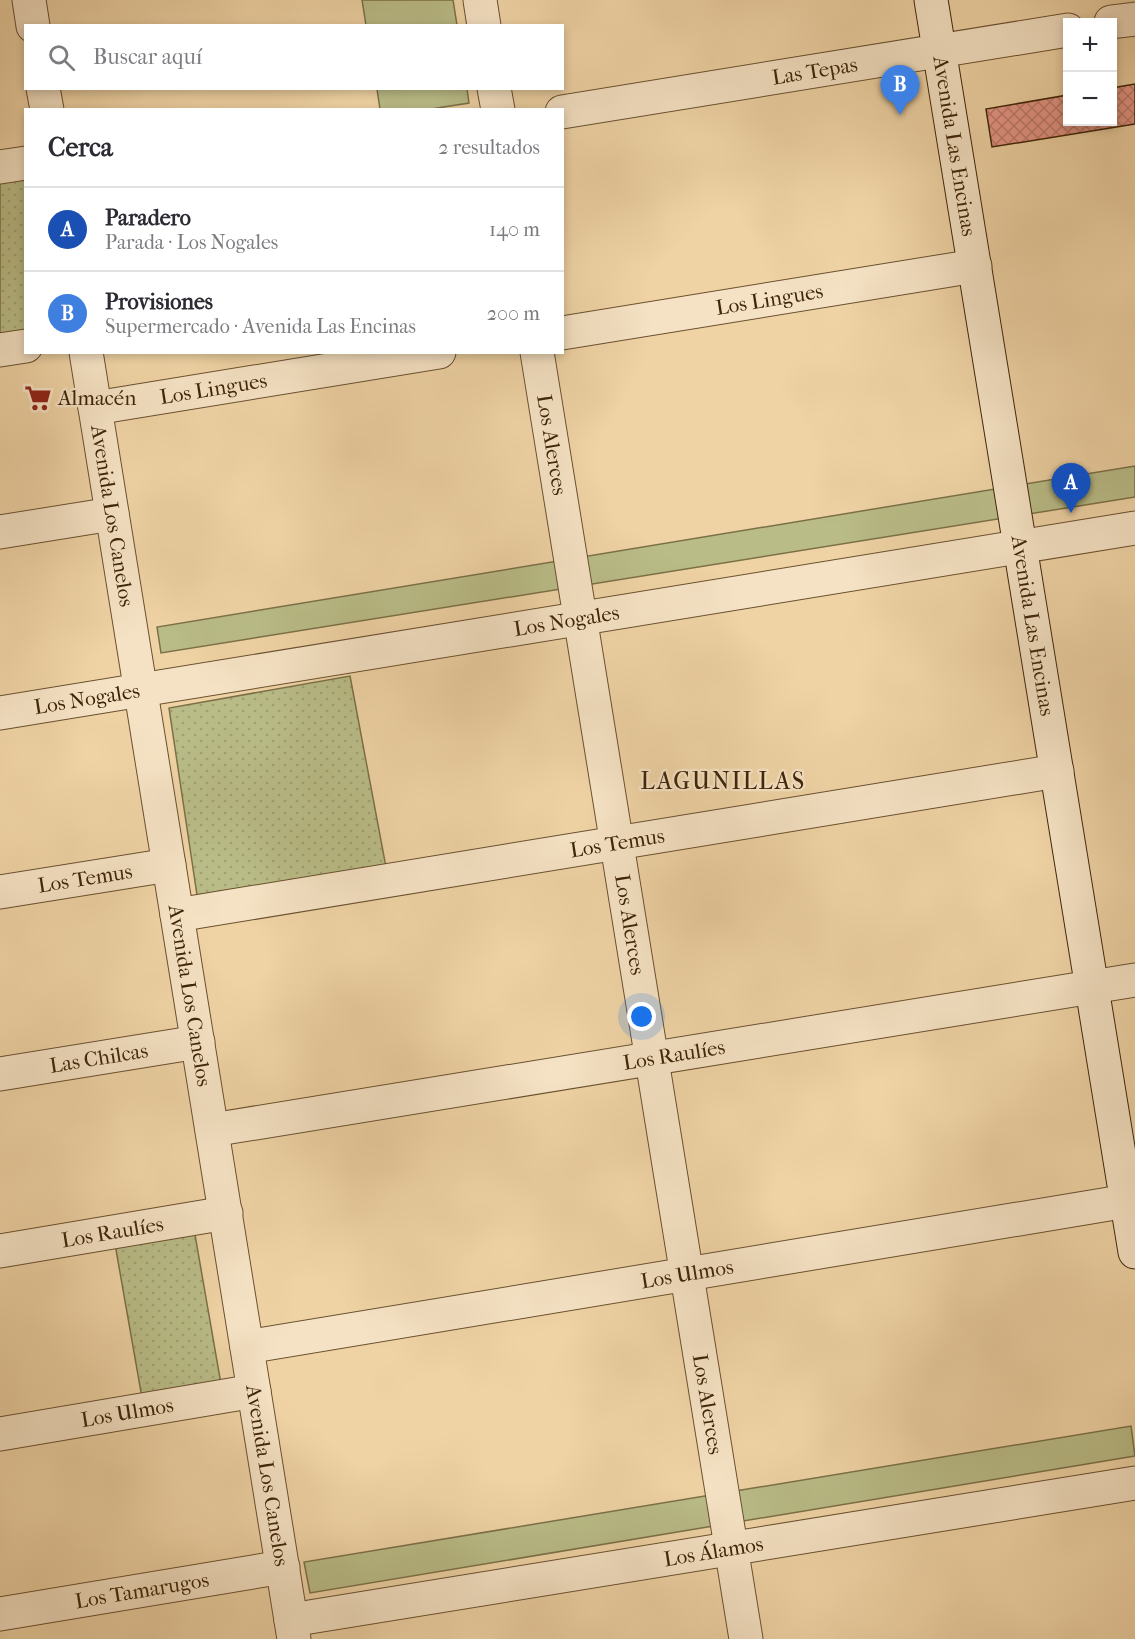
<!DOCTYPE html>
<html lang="es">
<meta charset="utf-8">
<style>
:root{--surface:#fff;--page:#f2f2f3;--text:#2b2b33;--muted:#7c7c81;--line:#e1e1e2;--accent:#ea580c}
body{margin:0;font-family:"IM FELL French Canon",serif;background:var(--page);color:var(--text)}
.controls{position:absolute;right:18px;top:18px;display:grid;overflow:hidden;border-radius:0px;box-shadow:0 3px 9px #0003}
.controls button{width:54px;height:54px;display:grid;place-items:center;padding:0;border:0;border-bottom:2px solid var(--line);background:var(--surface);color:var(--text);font:30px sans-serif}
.you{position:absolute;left:642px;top:1017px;width:21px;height:21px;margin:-15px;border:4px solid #fff;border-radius:50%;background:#1a73e8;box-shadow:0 0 0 9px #1a73e833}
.badge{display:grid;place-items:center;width:39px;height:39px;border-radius:50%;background:var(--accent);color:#fff;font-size:20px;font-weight:700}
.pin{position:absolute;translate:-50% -50px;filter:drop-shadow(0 2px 3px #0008)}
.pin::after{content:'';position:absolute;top:32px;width:21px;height:18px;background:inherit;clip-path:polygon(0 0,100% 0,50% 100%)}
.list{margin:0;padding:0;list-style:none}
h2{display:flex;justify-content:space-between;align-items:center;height:78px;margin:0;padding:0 24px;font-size:26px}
h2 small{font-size:20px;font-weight:400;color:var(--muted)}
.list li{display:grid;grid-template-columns:39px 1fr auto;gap:18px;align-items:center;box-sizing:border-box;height:84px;padding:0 24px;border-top:2px solid var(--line)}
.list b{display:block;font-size:22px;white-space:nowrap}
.list p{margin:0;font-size:20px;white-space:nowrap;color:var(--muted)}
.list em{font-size:20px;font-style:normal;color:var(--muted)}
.icon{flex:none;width:33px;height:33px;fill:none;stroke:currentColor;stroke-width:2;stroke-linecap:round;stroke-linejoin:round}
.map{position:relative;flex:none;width:1135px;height:1639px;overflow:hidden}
.search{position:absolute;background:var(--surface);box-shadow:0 3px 9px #0003;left:24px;top:24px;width:540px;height:66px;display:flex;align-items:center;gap:15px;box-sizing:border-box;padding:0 21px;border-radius:0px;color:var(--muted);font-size:22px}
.panel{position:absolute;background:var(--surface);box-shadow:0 3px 9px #0003;left:24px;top:108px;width:540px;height:246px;border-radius:0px}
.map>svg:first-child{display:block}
</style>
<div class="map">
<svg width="1135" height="1639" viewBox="0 0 1135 1639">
<defs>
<pattern id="park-dots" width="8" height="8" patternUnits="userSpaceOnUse" patternTransform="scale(1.5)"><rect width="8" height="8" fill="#b9bc87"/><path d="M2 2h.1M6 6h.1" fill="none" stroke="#a0a173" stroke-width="1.8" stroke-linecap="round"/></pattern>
<pattern id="building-cross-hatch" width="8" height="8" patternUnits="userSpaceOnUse" patternTransform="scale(1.5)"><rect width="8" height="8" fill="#e69687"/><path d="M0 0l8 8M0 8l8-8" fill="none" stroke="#bc7a6c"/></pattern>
</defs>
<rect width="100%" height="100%" fill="#efd3a5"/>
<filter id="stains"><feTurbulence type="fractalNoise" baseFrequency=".00333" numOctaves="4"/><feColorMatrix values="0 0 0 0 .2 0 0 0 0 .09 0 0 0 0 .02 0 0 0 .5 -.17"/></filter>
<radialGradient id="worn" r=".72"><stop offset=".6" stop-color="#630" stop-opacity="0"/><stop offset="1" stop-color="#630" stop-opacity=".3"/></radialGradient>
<g fill="#b9bc87" stroke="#7c7048" stroke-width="1.5">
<path d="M362 0H453L457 25H366Z"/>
<path d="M377 89H467L469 103 431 109H380Z"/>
<path d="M1135 466V497L161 653 157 627Z"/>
<path d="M1131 1426 1135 1456 310 1593 304 1562Z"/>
</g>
<g fill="url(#park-dots)" stroke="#7c7048" stroke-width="1.5">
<path d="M0 179H26L25 335 0 340Z"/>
<path d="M350 676 386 867 197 895 169 708Z"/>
<path d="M194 1229 221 1384 142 1398 115 1244Z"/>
</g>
<path fill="url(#building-cross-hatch)" stroke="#3e2508" stroke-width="1.5" d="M1135 84V124L992 147 986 109 1068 95V122H1112V88Z"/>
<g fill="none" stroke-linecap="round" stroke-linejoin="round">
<defs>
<g id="street">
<path d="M29 0 33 26"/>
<path d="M480 0 484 26"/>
<path d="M1111 22 1135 19"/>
<path d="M43 88 47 110"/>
<path d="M494 88 498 110"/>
<path id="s1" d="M562 112 1068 30"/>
<path d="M0 167 26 163"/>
<path id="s2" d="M562 333 975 266"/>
<path d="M0 350 26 346"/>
<path id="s3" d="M86 352 294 1639"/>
<path id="s4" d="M537 352 746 1639"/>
<path id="s5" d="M95 408 439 352"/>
<path d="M0 532 112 514"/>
<path id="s6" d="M0 713 1135 528"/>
<path id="s7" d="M0 892 169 865"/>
<path id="s8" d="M177 915 1057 771"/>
<path id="s9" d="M0 1074 198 1042"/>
<path id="s10" d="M212 1130 1135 980"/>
<path id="s11" d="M0 1251 226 1213"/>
<path id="s12" d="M247 1347 1127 1201"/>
<path id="s13" d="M0 1434 254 1391"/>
<path id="s14" d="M0 1614 283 1567"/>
<path id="s15" d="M291 1620 1135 1483"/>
</g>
<g id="secondary">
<path id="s16" d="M931 0 1135 1252"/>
</g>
</defs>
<use href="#street" stroke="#6a502f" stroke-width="35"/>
<use href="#secondary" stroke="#3e2508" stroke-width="35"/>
<use href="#street" stroke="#f5e2c4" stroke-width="33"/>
<use href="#secondary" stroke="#f5e2c4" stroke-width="33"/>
</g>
<defs>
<symbol id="supermarket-bare" viewBox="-9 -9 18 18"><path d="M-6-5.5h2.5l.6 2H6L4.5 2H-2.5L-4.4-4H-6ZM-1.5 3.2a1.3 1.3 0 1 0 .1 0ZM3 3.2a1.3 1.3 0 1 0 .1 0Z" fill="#8f2418" stroke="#f5e2c4" stroke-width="2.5" paint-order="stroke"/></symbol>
</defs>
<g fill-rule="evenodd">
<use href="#supermarket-bare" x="19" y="379" width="38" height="38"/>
</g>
<g text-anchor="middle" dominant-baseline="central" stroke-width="4.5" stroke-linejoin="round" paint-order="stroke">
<g font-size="21" fill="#3e2508" stroke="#f5e2c4">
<text stroke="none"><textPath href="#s1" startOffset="256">Las Tepas</textPath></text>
<text stroke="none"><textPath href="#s16" startOffset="148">Avenida Las Encinas</textPath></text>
<text stroke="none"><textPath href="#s2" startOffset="210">Los Lingues</textPath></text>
<text stroke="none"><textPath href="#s5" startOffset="120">Los Lingues</textPath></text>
<text stroke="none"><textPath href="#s4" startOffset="94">Los Alerces</textPath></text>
<text stroke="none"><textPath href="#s3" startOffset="166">Avenida Los Canelos</textPath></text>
<text stroke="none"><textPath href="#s6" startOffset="574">Los Nogales</textPath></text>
<text stroke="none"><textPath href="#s16" startOffset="634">Avenida Las Encinas</textPath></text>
<text stroke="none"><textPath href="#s6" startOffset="88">Los Nogales</textPath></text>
<text stroke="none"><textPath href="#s8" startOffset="446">Los Temus</textPath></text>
<text stroke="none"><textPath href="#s7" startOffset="86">Los Temus</textPath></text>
<text stroke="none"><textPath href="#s4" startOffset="580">Los Alerces</textPath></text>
<text stroke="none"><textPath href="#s3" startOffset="652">Avenida Los Canelos</textPath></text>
<text stroke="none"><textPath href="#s10" startOffset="468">Los Raulíes</textPath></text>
<text stroke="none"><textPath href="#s9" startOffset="100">Las Chilcas</textPath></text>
<text stroke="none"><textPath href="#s11" startOffset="114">Los Raulíes</textPath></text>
<text stroke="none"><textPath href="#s12" startOffset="446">Los Ulmos</textPath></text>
<text stroke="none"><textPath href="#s4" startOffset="1066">Los Alerces</textPath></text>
<text stroke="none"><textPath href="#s13" startOffset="129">Los Ulmos</textPath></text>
<text stroke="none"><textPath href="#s3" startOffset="1138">Avenida Los Canelos</textPath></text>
<text stroke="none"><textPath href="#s15" startOffset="428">Los Álamos</textPath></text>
<text stroke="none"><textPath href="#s14" startOffset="144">Los Tamarugos</textPath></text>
</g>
<g font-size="21" fill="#3e2508" stroke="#f5e2c4" text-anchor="start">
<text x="58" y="398">Almacén</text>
</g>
<g font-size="24" letter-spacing="1.5" fill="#3e2508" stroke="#f5e2c4">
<text x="723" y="781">LAGUNILLAS</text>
</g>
</g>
<rect width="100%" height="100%" filter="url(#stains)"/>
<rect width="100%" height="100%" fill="url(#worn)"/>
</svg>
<div class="controls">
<button>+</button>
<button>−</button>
</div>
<div class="you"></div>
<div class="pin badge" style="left:1071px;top:513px;background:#1a4fb4">A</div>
<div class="pin badge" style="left:900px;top:115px;background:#3f7fe0">B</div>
<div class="search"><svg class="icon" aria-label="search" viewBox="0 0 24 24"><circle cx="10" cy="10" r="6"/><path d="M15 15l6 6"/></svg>Buscar aquí</div>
<section class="panel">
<h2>Cerca<small>2 resultados</small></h2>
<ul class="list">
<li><span class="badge" style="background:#1a4fb4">A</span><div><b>Paradero</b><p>Parada · Los Nogales</p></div><em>140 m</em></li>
<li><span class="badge" style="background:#3f7fe0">B</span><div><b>Provisiones</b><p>Supermercado · Avenida Las Encinas</p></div><em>200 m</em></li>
</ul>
</section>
</div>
